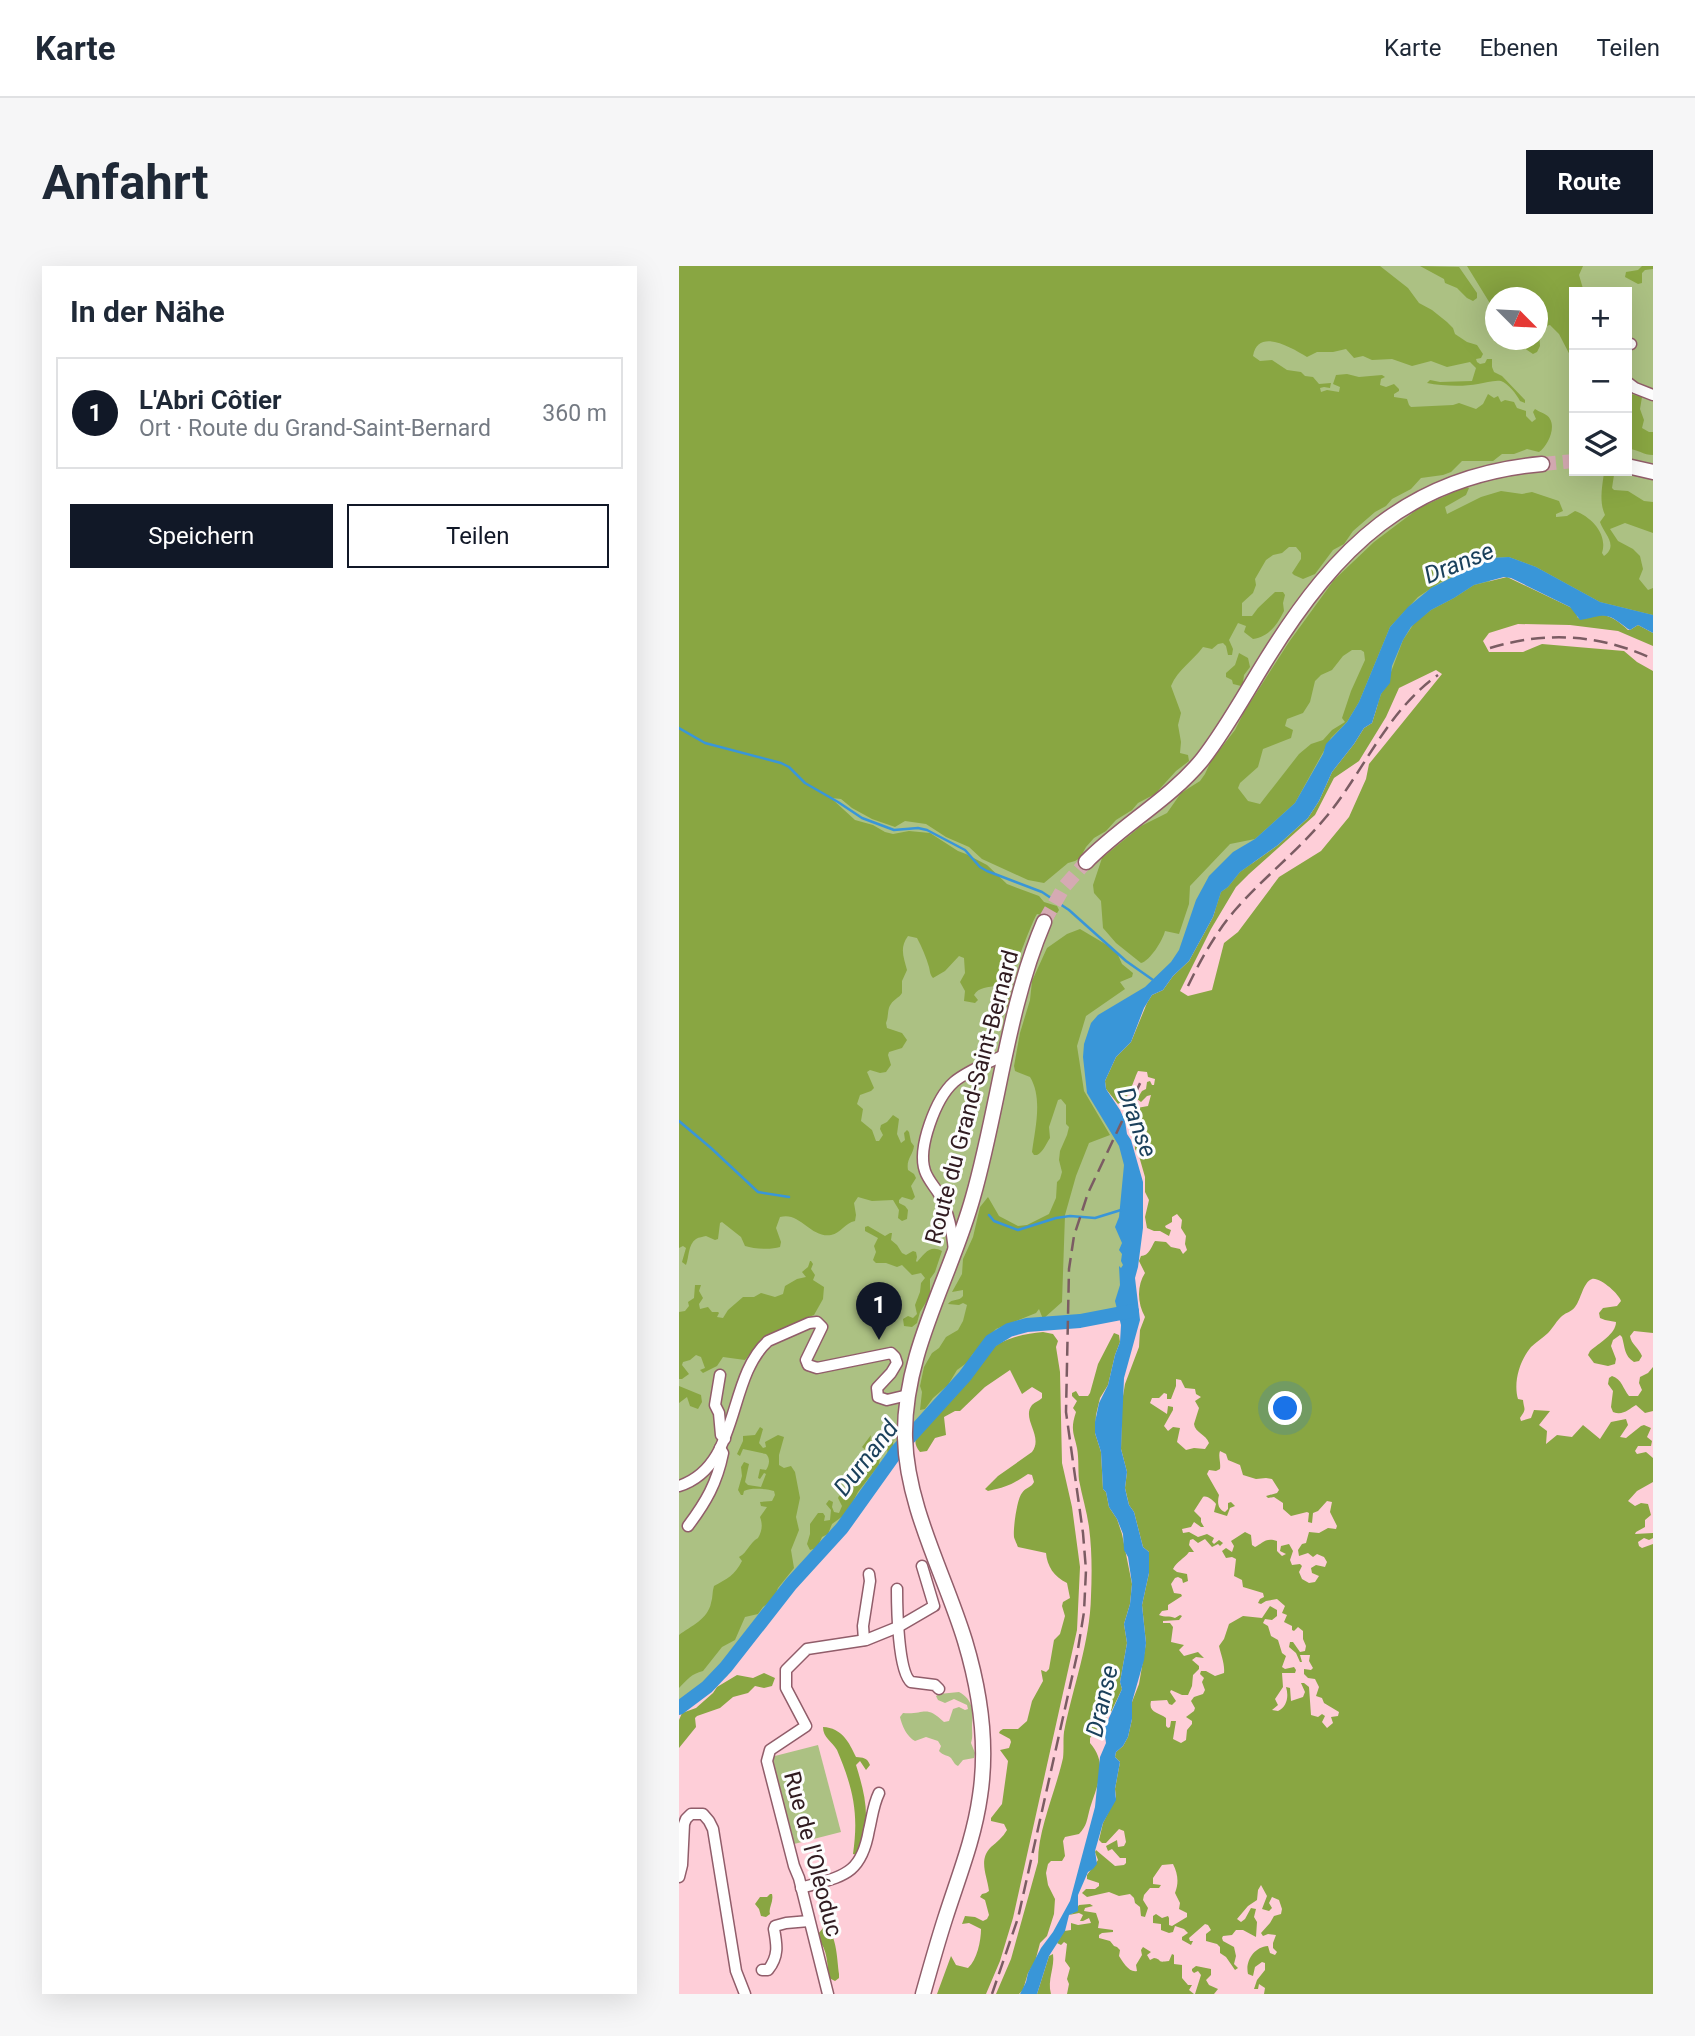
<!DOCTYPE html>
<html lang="de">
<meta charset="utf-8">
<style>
:root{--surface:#fff;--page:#f6f6f7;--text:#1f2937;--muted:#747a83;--line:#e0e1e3;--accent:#111827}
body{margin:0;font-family:Roboto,sans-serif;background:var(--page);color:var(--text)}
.controls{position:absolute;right:21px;top:21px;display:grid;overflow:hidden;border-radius:0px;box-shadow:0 7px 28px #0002}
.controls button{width:63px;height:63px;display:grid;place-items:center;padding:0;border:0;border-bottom:2px solid var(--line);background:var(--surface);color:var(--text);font:35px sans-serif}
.compass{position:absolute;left:806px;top:21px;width:63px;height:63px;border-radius:50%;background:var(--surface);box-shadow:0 7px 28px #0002;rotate:114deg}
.you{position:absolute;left:607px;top:1143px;width:24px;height:24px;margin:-18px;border:5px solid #fff;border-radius:50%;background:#1a73e8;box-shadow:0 0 0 10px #1a73e833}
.badge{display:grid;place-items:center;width:46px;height:46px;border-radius:50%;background:var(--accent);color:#fff;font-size:23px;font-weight:700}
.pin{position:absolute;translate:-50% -58px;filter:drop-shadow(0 2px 4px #0008)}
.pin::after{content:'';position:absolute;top:37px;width:24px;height:21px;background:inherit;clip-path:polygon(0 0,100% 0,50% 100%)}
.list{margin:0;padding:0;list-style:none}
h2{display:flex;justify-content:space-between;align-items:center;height:91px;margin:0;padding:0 28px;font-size:30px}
h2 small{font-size:23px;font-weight:400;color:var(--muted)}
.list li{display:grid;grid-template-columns:46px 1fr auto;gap:21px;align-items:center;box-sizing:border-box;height:112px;margin:0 14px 14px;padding:0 14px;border:2px solid var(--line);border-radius:0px}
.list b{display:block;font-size:26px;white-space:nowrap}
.list p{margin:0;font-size:23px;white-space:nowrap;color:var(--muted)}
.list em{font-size:23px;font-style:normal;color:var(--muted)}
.actions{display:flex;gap:14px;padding:21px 28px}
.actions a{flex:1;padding:16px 0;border:2px solid var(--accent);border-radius:0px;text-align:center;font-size:24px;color:var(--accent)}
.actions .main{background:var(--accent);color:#fff}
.icon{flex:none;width:38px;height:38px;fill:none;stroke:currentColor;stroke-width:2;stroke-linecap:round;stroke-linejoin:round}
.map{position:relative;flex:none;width:974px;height:1728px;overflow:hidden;border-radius:0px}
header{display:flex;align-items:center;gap:42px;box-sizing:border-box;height:98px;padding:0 35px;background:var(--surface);border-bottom:2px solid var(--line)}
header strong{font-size:33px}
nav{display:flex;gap:38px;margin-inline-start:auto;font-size:24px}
.intro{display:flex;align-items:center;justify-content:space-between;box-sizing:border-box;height:168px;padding:0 42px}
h1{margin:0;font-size:49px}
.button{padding:18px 32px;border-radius:0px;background:var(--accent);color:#fff;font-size:24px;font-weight:700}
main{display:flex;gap:42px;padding:0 42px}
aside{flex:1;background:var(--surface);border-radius:0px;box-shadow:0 7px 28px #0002}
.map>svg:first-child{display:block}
</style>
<header>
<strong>Karte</strong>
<nav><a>Karte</a><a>Ebenen</a><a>Teilen</a></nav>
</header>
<div class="intro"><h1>Anfahrt</h1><a class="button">Route</a></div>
<main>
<aside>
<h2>In der Nähe<small></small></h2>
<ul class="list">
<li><span class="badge">1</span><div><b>L'Abri Côtier</b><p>Ort · Route du Grand-Saint-Bernard</p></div><em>360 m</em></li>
</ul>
<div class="actions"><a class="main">Speichern</a><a>Teilen</a></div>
</aside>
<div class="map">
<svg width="974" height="1728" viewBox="0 0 974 1728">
<rect width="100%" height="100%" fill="#feced8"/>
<g fill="#acc183" fill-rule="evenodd">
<path d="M0 0H974V362L825 299 691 447 502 688 416 787 442 880 451 904 450 1039 432 1054 345 1058 308 1076 265 1139 234 1162 187 1222 174 1248 133 1303 114 1315 48 1410 0 1445ZM895 26H948V205H895ZM816 32H858V74H816Z"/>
<path d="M280 1426C295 1434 294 1446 293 1461 293 1467 294 1471 292 1477L296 1487 295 1492 284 1494 279 1500C275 1498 275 1496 272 1492 269 1489 264 1490 260 1485L262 1480 259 1475 247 1471 236 1475C228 1471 223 1460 221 1451L224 1447C246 1449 246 1438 265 1456L270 1455 274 1443 280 1441 286 1444 289 1443 288 1439 275 1433 266 1437 259 1434 257 1430 260 1428Z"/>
<path d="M139 1479 162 1566 115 1578 92 1491Z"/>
</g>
<g fill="#89a642" fill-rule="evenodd">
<path d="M0 0H701L729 22 740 37 753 44 768 56 774 62 776 68 788 76 798 79 804 88 802 92 797 93 798 96 801 98 806 97 808 93H813V101L815 106 823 110 846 134V137L841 135C838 129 829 117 822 115 814 114 807 117 799 118 784 121 763 120 748 117L751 114 761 116 793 115 797 102 791 96 768 101 752 95 733 100 713 93 693 94 684 90 675 92 667 83 654 86H638L628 91C613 82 579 61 574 90L581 95 593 94 608 104 622 106 626 110 634 111 640 118 652 117 651 122 645 121 641 122 642 126 648 124 660 126 661 121 654 118 657 109 668 108 680 111 703 109 706 111 702 113 701 119 707 121 715 118 720 123V125L715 128V131L728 133 730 139 732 141 774 139 780 137 797 143 804 138 809 128 815 132 819 130 822 136 826 134 835 136 838 142 847 145V150L853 156 857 153 854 146 856 143C860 146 869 148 871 153 877 163 868 181 860 186L848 183 835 188H823L814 195H783L772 206 764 209 742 212 732 223 713 233 707 240 696 246 674 265 665 278 654 284 636 308 624 313 615 309 613 307 622 293V287L617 281H610L603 287 594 289 587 294 576 313 577 319 574 327 563 337V350H573L579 342 596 326H604L606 329 604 337 605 345C598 359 590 371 574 373L565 366 567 360 559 357 550 374 554 383 553 389H549L547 380 544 377 539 378 533 383 524 381C514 395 499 403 492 420L502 447 499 459 502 476 501 487 509 489 510 495 497 505 476 528 459 537 453 544 437 554 427 565 415 572 407 581 401 592 396 595 389 597 365 617 349 614 303 593 290 581 267 571 247 558 226 555 216 561 193 553 173 542 162 533 152 532 176 554 194 559 206 566 214 568 230 565 251 567 279 585 287 588 308 599 328 618 360 630 365 636 378 640 380 644 375 652 358 648C354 653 330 716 330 723 330 726 331 731 332 734L325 748 320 741C321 734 324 725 318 720 309 721 300 721 295 729L299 734 296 737 285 735 286 725 281 716 286 707 285 692 280 690 266 705 254 712C251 709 251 705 250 701 247 691 243 681 238 672L229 670C220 682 225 692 228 704L223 715V727C220 732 215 733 212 738 208 743 210 750 207 757L208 762 223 767 228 774 223 782 210 786 209 789 212 799 207 806 201 807 191 804 188 806 195 822 192 825 181 829 178 838 184 843 182 855 193 864 197 875H200L204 869 201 863 202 859 208 856 214 849 220 853 218 868 222 877 226 874 225 867 228 864 230 866 232 876 235 880C234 889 227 893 229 904L235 908 237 912 232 920 236 931 233 934 223 931 220 934V937L226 940 229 944 228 953 223 955 219 952 220 944 214 934 193 935 179 931 175 937 177 949 176 955C166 957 162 967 152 969 131 972 121 945 101 951L97 962 102 976 101 981C92 984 75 983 66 980L62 971 43 956 41 957 39 973 36 974 27 970C24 971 20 971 17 973 9 978 10 992 7 999L3 996 7 982 4 980 0 982Z"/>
<path d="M741 0 780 1 798 27V32L794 35 788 32 778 22 766 17 765 13Z"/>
<path d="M788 0H904L900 9 905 26H895L894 81 895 97 880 68 871 59 863 61 860 65 861 80 858 86 854 88 845 82 839 74H858V32H816V50L812 39Z"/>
<path d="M963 0H974V3L966 4 963 7V17L959 18 946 11 947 6 959 4Z"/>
<path d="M952 128 963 131 961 143 965 154 963 162 970 166H974V189C964 189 957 182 948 183V130Z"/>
<path d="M927 206 935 209 933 222 935 224 949 225 965 235 974 236V267L946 257 931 263 939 275 954 283 961 290 964 303 960 313 969 324 974 322V349L921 336 857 301 830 291 811 292 765 314 739 331 711 361 680 436 668 456 652 472 616 537 576 573 551 578 511 620 510 638 500 668 486 665C484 674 471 695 462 697L437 677 424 662 422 635 415 627 414 619 423 592 462 560 488 547 502 527 521 515 526 508 532 495 556 464 565 446 610 376 655 314 695 276 740 242 786 221 790 222 787 229 766 241 768 248 802 231 822 225 843 228 853 226 880 235 884 245 877 248V251L888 250 896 245C913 251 929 269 923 287L925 290C940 279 925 268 921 256L926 249C920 236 923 221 925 207ZM673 384H682L685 386 686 394 672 425 663 452 666 456 653 464 644 474 632 478 620 488 581 538 569 535 559 522 561 517 579 501 584 483 612 472 614 464 606 460 608 453 624 447 631 436 636 415 642 409 653 404 664 390Z"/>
<path d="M828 311 891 341 895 343 899 352C907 354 909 351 916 350 929 346 940 356 949 364H951L959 359 974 367V380L939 365 891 359 839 358 810 367 804 375 810 386H844L863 378 945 385 958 396 974 405V1067L955 1065 951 1070C952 1078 960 1082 963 1090L960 1095 955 1096C945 1090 946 1081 943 1071L941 1069 934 1074 932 1080 937 1093 936 1098 929 1100 915 1097 909 1089 911 1085C920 1077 937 1068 937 1056L926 1054 921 1052 920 1047 924 1042 938 1040 942 1035C940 1028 921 1011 913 1013 904 1016 902 1034 896 1041 892 1046 888 1046 883 1050 878 1054 874 1062 869 1067 864 1072 857 1076 852 1081 841 1094 834 1116 839 1133L844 1134C845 1144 848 1142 841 1152L842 1155 852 1152 855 1144 871 1145 860 1159 868 1165 867 1178 878 1169 893 1171 904 1159 921 1173 932 1156 947 1153 949 1159 941 1171 947 1172 962 1160 965 1159 972 1162 968 1171 973 1175 972 1180H959L956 1185 958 1188 967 1186 974 1192V1216L958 1225 949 1235 956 1240 962 1237 969 1238 972 1249 966 1254V1261L957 1266 956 1268 974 1267V1272L970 1274 965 1272 959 1276 960 1280 963 1282 974 1278V1728H585L586 1722 580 1718 579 1723H575L578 1714 586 1704V1697L583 1696 576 1701 574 1710 569 1708C566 1695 575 1681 589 1680L591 1687 596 1689 598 1686 594 1682V1677L597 1669 589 1668 584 1670 582 1667 591 1657 595 1650 602 1648 603 1643 600 1634 593 1631 590 1637 593 1642 590 1645 583 1643 588 1630 582 1619 579 1624 578 1634 569 1640 558 1653 562 1656 566 1653 572 1642 577 1643 575 1651 578 1656 577 1671 564 1664H557L553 1669 544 1670 543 1672 544 1675 555 1681 557 1690 555 1698 559 1702 556 1704 547 1691 541 1687V1681L538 1678 527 1675V1668L532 1664 529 1659 526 1658 510 1672 511 1675H514L512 1679 503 1674V1671L509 1667 505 1663 496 1660 494 1666 490 1667 482 1664V1658L474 1657V1650L477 1648 483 1652 489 1650 490 1652V1659L493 1660 508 1651V1647L500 1643 501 1637 496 1627C500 1617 499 1608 494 1598L483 1599 474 1612V1618L482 1619 480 1622H471L465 1629 464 1634 469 1642 466 1651 462 1650 461 1641 456 1637 455 1632 451 1628 440 1630 430 1626 408 1631 403 1627 407 1623H416L420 1620V1617L408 1613V1609L419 1594 416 1586 417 1584 436 1600 445 1599 447 1597V1592H441L433 1583 429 1585 427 1580 438 1574 439 1581 445 1580 447 1576 445 1565 440 1563 427 1577H423L420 1574 424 1557 437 1531 436 1523 441 1496 436 1491 437 1486 444 1480 449 1471 453 1453V1436L460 1418 467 1377 463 1339 470 1307V1286L464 1281 455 1246 450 1239 446 1222 448 1206 442 1183 443 1136 446 1118 460 1081 461 1064 466 1051C458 1037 458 1019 466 1007L460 995 462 990C470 990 472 981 476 975L487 976 492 981 501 983 504 988 508 984 506 978 507 970 502 962 503 954 498 948 493 951V956L486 960 487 962 492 964 490 970 481 965H475L468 962 466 951 470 934 466 926V911L460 890 456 883 455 868 448 856 458 842 469 840 472 829 468 830 462 836 458 833 463 825 467 823 468 816 471 815 473 819H475L476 813 469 811 468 806 459 805C453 817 452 831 439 838L427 823 426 815 437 791 452 776 468 737 473 729 484 724 494 710 510 695 534 651 542 626 549 621 561 606 599 579 629 552 640 535 653 506 675 478 685 462 693 457 702 428 706 422 724 374 736 356 752 344 775 332 795 319ZM757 404 763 408 690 498 687 513 670 551 642 585 600 611 559 666 545 677 533 724 509 730 501 725 532 663 557 621 570 608 636 549 655 512 680 495 707 451 720 422ZM497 1113 502 1114 506 1122 516 1123 517 1128 522 1131 516 1135 520 1142 515 1158C516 1167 527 1168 530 1177L526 1183 515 1182 507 1184 498 1176 501 1162 494 1161 489 1165 485 1160 494 1144V1141L489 1140 488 1148 471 1137 473 1132H480L485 1127 488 1128V1133H492L497 1120ZM541 1185 547 1188 549 1194 561 1199 564 1209 577 1213 587 1212 593 1213 600 1224 598 1227 587 1230 589 1232 595 1231 604 1237V1243L612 1250 628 1246 630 1247 629 1256 633 1257 634 1247 639 1245 648 1235 653 1236 651 1246 658 1260 657 1263 649 1262 640 1267 630 1266 627 1277 623 1278 619 1284 620 1290 629 1287 634 1291 638 1288 645 1291 648 1296 646 1301 637 1299 632 1302 633 1307 640 1310 636 1316 630 1317 623 1313 620 1306 623 1300 621 1298 613 1299 611 1294 614 1285 610 1278 602 1280 601 1285 607 1288 603 1290 598 1285V1275C586 1271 583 1278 576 1281L573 1279 572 1269 566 1266 552 1275 555 1280 553 1286 547 1282 543 1285 547 1292 553 1291 557 1293 555 1310 563 1314 564 1321 584 1327 585 1331 581 1333 579 1337 582 1338 587 1335 598 1333 606 1340 603 1347 608 1349 605 1356 613 1360V1364L615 1365 619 1361 624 1365V1373L627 1380 626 1385 621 1386 614 1376H611L610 1381 617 1387 621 1396H623L621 1389H631L630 1395 634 1402 632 1404 625 1403V1408L629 1412 636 1413 640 1421 637 1430 643 1432 645 1437 660 1446 659 1450 652 1451 654 1457 648 1462 643 1456 646 1450 643 1448 639 1451 632 1449 630 1421 625 1417H622L626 1426 624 1431 612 1435 611 1422 607 1421C610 1430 608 1441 599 1445L593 1444 599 1439 596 1433 604 1421 603 1407H616L617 1404 615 1401 606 1403 603 1401 607 1390 603 1387 599 1374 592 1370 589 1360 584 1357 586 1353 593 1354 598 1350V1344L591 1340 583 1352 564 1350 550 1358 545 1373 540 1380C542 1389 546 1398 545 1407L536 1410 527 1405H522L521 1408 525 1412 523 1416 526 1424 524 1428 515 1431 512 1435 516 1442 515 1445 507 1451 513 1455V1458L508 1464 507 1474 502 1477 494 1473 497 1455H492L491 1461 489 1462 487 1460V1452C480 1446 469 1447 472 1435L488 1434 490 1438 493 1439 497 1435 491 1426 492 1424 503 1429H509L513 1420 514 1409 520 1403V1400L513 1394 517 1391 525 1392 519 1386 505 1390 500 1384 505 1379 492 1376 494 1361 491 1357H484V1355L500 1354 503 1350 501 1349 496 1352C490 1349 486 1352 480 1349L483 1345 489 1344V1339L503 1330 502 1328 495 1327 492 1318 496 1312 499 1311 503 1313 504 1317 509 1315 508 1308 498 1306 494 1303C498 1295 505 1293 510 1286H515L510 1279 511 1274 514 1273 519 1277 526 1273 533 1281 539 1278 541 1280 544 1277 540 1274 535 1278 533 1276 535 1272 528 1268 519 1271 510 1266 504 1267 503 1263 512 1261 515 1256 522 1261H525L522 1256V1252L515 1245 524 1231C528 1229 535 1235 537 1238L535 1246 548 1250 551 1242 556 1240 552 1236 549 1237V1243L546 1246C539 1243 538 1237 540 1229L528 1208 530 1204 537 1205 541 1203C542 1196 539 1190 541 1185Z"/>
<path d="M560 387 569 392 571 401 565 409 564 417 562 420 554 418 553 414 547 411V407L556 399Z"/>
<path d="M401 663 428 679 439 689 443 698 454 707 453 711 441 716 446 723 407 750 398 780 405 825 431 869 410 877 397 910 386 949 383 1036 364 1053 360 1043 357 1047 317 1063 293 1089 289 1096 278 1104 269 1119 254 1132 246 1143 241 1144 243 1126 241 1120 245 1101 253 1087 260 1082 267 1071 279 1064 284 1055 288 1039 284 1037 280 1039 269 1038C273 1032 280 1036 284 1030V1024L273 1026 283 1008 284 993 294 971 301 941 309 931 320 950 339 960 348 959 370 948 377 932 378 916 381 913 383 906 380 894 381 885 388 869 390 861 387 858V839L382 833 379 834 370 861 371 872C367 878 364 886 358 889H355L353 886C356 863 364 832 351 811L336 805 335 800 341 767 351 734 353 715 368 682 388 668Z"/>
<path d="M189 960 206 970 211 967H213L212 974 218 979 223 987 227 989 234 985 237 986 238 991 237 995 238 996C245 988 251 978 263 985L256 1006 251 1013V1026L249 1033 241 1046 238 1057 233 1061 225 1060 224 1053 229 1050 234 1052 238 1048 236 1039 241 1026 242 1017 246 1012 242 1007 233 1009 223 999 218 1001 207 997H197L194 994 197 986 195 980 199 972 186 965V961Z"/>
<path d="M131 995H132L134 998 132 1003 136 1009 134 1014 145 1021 144 1033 135 1049 122 1054 106 1065 82 1073 66 1094 44 1091 38 1100 24 1107 21 1104 26 1102 22 1091 17 1089 11 1094 4 1096 3 1099 10 1108 3 1113H0V1046L6 1045 10 1040 9 1036 15 1032 16 1019H22L20 1025 24 1032 20 1038 21 1043 29 1041 33 1046H39L40 1047 38 1051 44 1052 49 1044 64 1031H75L82 1027 96 1031 104 1028 106 1020 118 1013 127 1011 123 1006 129 1001Z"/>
<path d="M364 1066 374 1068 379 1075 377 1081 381 1106 383 1197 393 1241 401 1301 398 1364 334 1652 321 1695 307 1728H258L272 1690 277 1699 289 1702C298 1694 302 1675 302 1663L290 1657 283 1658 286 1650 296 1651 304 1655 308 1653 310 1649 306 1634 301 1631 303 1628 307 1627 310 1625C308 1609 299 1594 312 1581 318 1576 324 1571 328 1564L325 1558 312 1555V1552L323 1538 329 1495 321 1484 330 1482 332 1476 331 1473 320 1467 321 1465 324 1463H339L348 1455 353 1435 364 1415 362 1404 367 1406 370 1403 375 1374 381 1368 386 1350 383 1340 384 1336 391 1332 388 1317C375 1311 368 1300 367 1287L339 1281C339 1281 335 1272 335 1271 334 1262 338 1233 343 1227 347 1221 352 1222 355 1216L353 1209 349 1208C332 1219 328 1221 309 1225L306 1223 319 1210 353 1186C365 1170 342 1153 353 1139 356 1136 360 1135 363 1132V1127L353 1121 343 1128 331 1104 306 1121 281 1145H276L265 1151 267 1169 256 1172 248 1185 241 1186C235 1179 235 1173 240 1166 246 1156 256 1151 264 1143 283 1127 294 1099 312 1083 327 1071 346 1068 364 1066Z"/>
<path d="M435 1067 440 1069 441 1076 436 1089 429 1119 421 1132 417 1149 416 1167 422 1186 424 1223 427 1226 430 1241 438 1253 443 1268 453 1318 451 1338 445 1358 448 1377 441 1416 443 1423 432 1446 411 1472V1477C430 1499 418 1519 411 1542 408 1553 408 1560 400 1568L386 1571 384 1575 386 1590 383 1595H372L369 1598 367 1607 369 1619 376 1633 375 1648 368 1670 361 1677 356 1696 349 1707 344 1724 340 1728H317L332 1693 359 1596C359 1563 377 1524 384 1492 385 1484 384 1474 385 1466 394 1420 411 1377 412 1330 413 1307 413 1284 410 1261 408 1246 403 1230 400 1214 399 1204 400 1193 398 1182 395 1167 391 1164 397 1146L394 1142 398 1135 393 1130V1127L397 1125 400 1130H409L411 1127 419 1098Z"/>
<path d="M974 1101V1145L966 1147 957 1139C950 1143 944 1150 934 1146L932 1141 934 1125 929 1118 930 1112 933 1110C943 1113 944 1123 950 1130H959L963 1124 960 1117 961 1111 969 1107Z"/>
<path d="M0 1120 22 1129 23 1136 19 1143 11 1140 8 1131 0 1137Z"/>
<path d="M213 1156 216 1157 214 1179 215 1188 213 1191 209 1190 208 1182 205 1181 202 1185 200 1199 179 1226 168 1247 153 1258 149 1268 143 1271 138 1282 131 1284 128 1278 131 1268V1258L139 1247H144L146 1250 145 1255 151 1254 152 1244 147 1238 150 1234 154 1236 153 1241 155 1246 160 1247 163 1240 159 1232 160 1230 166 1228 170 1224 162 1216 163 1214 170 1212 171 1207 174 1206 177 1215 185 1214 187 1210 186 1204 175 1201 174 1195H178L187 1201 192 1200 195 1196 194 1190 183 1181 192 1169 191 1178 194 1180H199L203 1176C202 1162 206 1164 213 1156Z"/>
<path d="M81 1161 84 1163 80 1177 84 1182 87 1181 86 1176 99 1169 105 1171 100 1189V1199L105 1202 112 1200 116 1206 121 1232 117 1251 120 1264 112 1284 115 1302 99 1322 95 1333 84 1341 79 1348 66 1351 56 1374 43 1381 24 1405C12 1408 9 1413 0 1422V1369C12 1360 29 1353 32 1337 34 1331 33 1326 35 1320 48 1313 56 1309 63 1295L60 1291C69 1286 70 1277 79 1272 83 1265 84 1259 81 1251L88 1241 82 1240 81 1236 93 1235 96 1229 95 1225C89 1223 72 1221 65 1225L64 1229H62L59 1224 63 1210 62 1201 65 1196 70 1198 66 1216 69 1219 82 1221 87 1208 85 1207 81 1213 79 1212 81 1203 87 1204C91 1198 91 1192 87 1188L64 1183 61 1190 58 1188 64 1175V1170L76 1169Z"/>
<path d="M85 1407 96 1412 93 1420 85 1422 76 1420 69 1427 54 1431 41 1442 18 1450 16 1452 17 1461 0 1482V1454L3 1447 17 1442 34 1427 38 1421 58 1409 74 1412Z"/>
<path d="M144 1461C163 1462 170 1476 177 1491 184 1492 188 1491 191 1499L187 1504 181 1495 177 1499C187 1531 193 1558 178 1589L174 1588C180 1547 174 1522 158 1484 153 1475 144 1472 144 1461Z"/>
<path d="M91 1628H93C95 1636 89 1642 91 1648L87 1651 82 1650 80 1643 76 1638 81 1631H88Z"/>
<path d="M411 1638 414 1640 406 1642 405 1645 417 1647 420 1656 419 1662 434 1664V1666L423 1667 420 1669V1672L431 1675 435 1680 438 1681 441 1684 440 1690C444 1696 450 1707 458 1705L457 1699 463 1689 462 1684 464 1681 472 1686 468 1689 471 1694 475 1692C485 1694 476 1697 490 1695L493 1688 495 1689V1698L503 1699V1712L509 1719H513L510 1724 515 1728H388L390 1718 388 1713 391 1702 386 1695 388 1678 385 1676 382 1679 378 1677 385 1665 392 1664V1657L399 1659 412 1657 410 1652 404 1655H401L404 1649 400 1647 390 1649 394 1647 400 1639Z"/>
<path d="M145 1661H148C158 1672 158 1693 160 1708V1712L156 1715 150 1712C148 1698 149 1684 139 1673V1668Z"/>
<path d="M374 1688C376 1701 368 1714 372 1728H358L370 1690Z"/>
<path d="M517 1700 532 1703V1709L527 1714 530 1719 539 1723 535 1728H516L522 1709 519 1705 515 1707 513 1705V1703Z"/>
</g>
<path fill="#3996d8" d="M830 291 857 301 921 336 974 349V367L959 359 951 364 949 363C926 345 928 349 901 354L891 341 832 312 825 311 795 319 775 332 752 344 732 361 724 374 713 400 711 417 702 428 693 457 685 462 675 478 653 506 640 535 629 552 599 579 561 606 549 621 542 626 534 651 510 695 494 710 484 724 473 729 465 742 452 776 437 791 426 815 427 823 441 844 446 855 448 868 452 874 464 916V962L459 1001 456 1012 461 1054 445 1112 442 1183 448 1206 446 1222 448 1231 450 1239 455 1246 464 1281 470 1286V1307L463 1339 467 1377 465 1394 453 1436V1453L449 1471 444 1480 437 1486 436 1491 441 1496 436 1523 437 1534 424 1557 416 1585 418 1598 414 1603 409 1606 399 1629V1645L390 1649 386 1665 370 1690 358 1728H341L347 1716 349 1707 362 1682 374 1666 391 1635 416 1541 421 1491 427 1477 425 1463 443 1423 441 1416 448 1377 445 1358 451 1338 453 1318 449 1291 445 1284 444 1268 438 1253 430 1241 427 1226 424 1223 422 1186 416 1167V1156L420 1137 429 1119 436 1089 441 1076 442 1059 436 1035 441 1019 440 1000 442 1002 444 999 442 995 443 988 440 984 443 977 436 961 440 951 445 899 440 880 408 827 404 791 405 778 412 757 419 749 466 721 492 696 500 684 517 634 530 610 554 586 576 573 616 537 644 488 647 478 668 456 680 436 711 361 729 341 752 322 811 292Z"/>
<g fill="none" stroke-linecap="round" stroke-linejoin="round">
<g stroke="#3996d8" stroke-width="2.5">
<path d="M0 462 26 477 102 497 110 501 126 517 159 536 183 552 215 564 239 562 248 564 286 584 301 601 308 605 363 626 390 644 447 695 474 714"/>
<path d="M0 855 32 882 79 926 110 931"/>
<path d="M310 949 315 955 339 964 377 952 391 950 416 952 442 944"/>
</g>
<path stroke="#3996d8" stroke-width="14" d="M0 1442 28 1421 47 1401 112 1318 163 1262 218 1185 286 1110 312 1075 330 1064 348 1059 401 1055 453 1045"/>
<g stroke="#d5aab3" stroke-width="14" stroke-dasharray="14 7" stroke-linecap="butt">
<path d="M863 198 895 195"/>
<path d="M365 656 385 621 407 596"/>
</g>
<defs>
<g id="minor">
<path d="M948 79 952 78"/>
<path d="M948 116 956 122 974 129"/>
<path d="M275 985C273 965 270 947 260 928 256 921 249 914 246 905 238 882 257 832 275 816 289 804 310 797 327 788"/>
<path d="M41 1109 36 1139 40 1147 42 1169 46 1173"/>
<path d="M0 1220C62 1200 47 1113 89 1075L130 1057 138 1056 143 1061 127 1094 129 1099 138 1102 212 1087 216 1091 218 1097 212 1107 198 1122 199 1131 208 1134 229 1129"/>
<path d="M9 1260C27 1236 38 1217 44 1187L41 1182"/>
<path d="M218 1323C218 1341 219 1406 232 1416L256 1419 260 1423"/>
<path d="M185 1374 184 1360 191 1315 190 1308"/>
<path d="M0 1611 3 1599 5 1558 7 1553 12 1548H24L30 1555 34 1563 57 1705 66 1728"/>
<path d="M122 1622C162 1610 182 1611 190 1564 193 1552 194 1539 200 1527"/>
<path d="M83 1704H89C100 1690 98 1679 95 1663L96 1660 107 1657 130 1655"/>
<path d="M149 1728 120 1612 115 1600 88 1495 91 1484 127 1460 107 1422V1404L128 1383 187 1374 219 1361 255 1340 243 1300"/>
</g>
<g id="major">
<path d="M948 200 974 206"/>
<path d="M407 596C443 559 490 534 523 494 548 462 567 426 589 391 657 282 729 210 863 198"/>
<path d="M244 1728C251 1703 258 1678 266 1653 279 1612 295 1573 301 1530 309 1478 301 1425 286 1375 266 1309 228 1242 226 1172 224 1087 272 1011 294 931 320 840 328 743 365 656"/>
</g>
</defs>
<use href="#minor" stroke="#915d6a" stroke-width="13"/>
<use href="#major" stroke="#915d6a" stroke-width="17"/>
<use href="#minor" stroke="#fff" stroke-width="10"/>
<use href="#major" stroke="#fff" stroke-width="14"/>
<g stroke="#7b5c63" stroke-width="2.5" stroke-dasharray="14 7" stroke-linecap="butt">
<path d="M811 382C867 365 921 368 974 393"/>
<path d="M509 720C522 693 537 666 557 643 585 611 620 584 647 551 686 504 707 446 759 409"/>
<path d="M313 1728 339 1652 398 1389 405 1346 407 1304 404 1267 387 1146 390 1003 395 970 409 927 464 811"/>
</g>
</g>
<g text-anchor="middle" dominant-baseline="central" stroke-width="6" stroke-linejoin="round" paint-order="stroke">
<g font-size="23" fill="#301b20" stroke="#fdfdfd">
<text transform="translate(293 831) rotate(-75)">Route du Grand-Saint-Bernard</text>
<text transform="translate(134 1588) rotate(75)">Rue de l'Oléoduc</text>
</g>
<g font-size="24" font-style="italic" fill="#1a405b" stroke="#fdfdfd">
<text transform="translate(780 297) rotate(-22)">Dranse</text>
<text transform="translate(458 856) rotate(70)">Dranse</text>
<text transform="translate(187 1192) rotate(-52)">Durnand</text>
<text transform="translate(423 1435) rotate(-77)">Dranse</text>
</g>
</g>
</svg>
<div class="controls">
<button>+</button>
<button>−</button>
<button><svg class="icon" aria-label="layers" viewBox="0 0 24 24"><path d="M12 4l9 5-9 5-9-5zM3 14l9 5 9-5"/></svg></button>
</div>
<svg class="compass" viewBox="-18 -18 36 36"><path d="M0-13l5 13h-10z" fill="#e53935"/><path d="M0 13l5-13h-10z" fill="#747a83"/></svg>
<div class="you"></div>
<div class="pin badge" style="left:200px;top:1074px">1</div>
</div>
</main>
